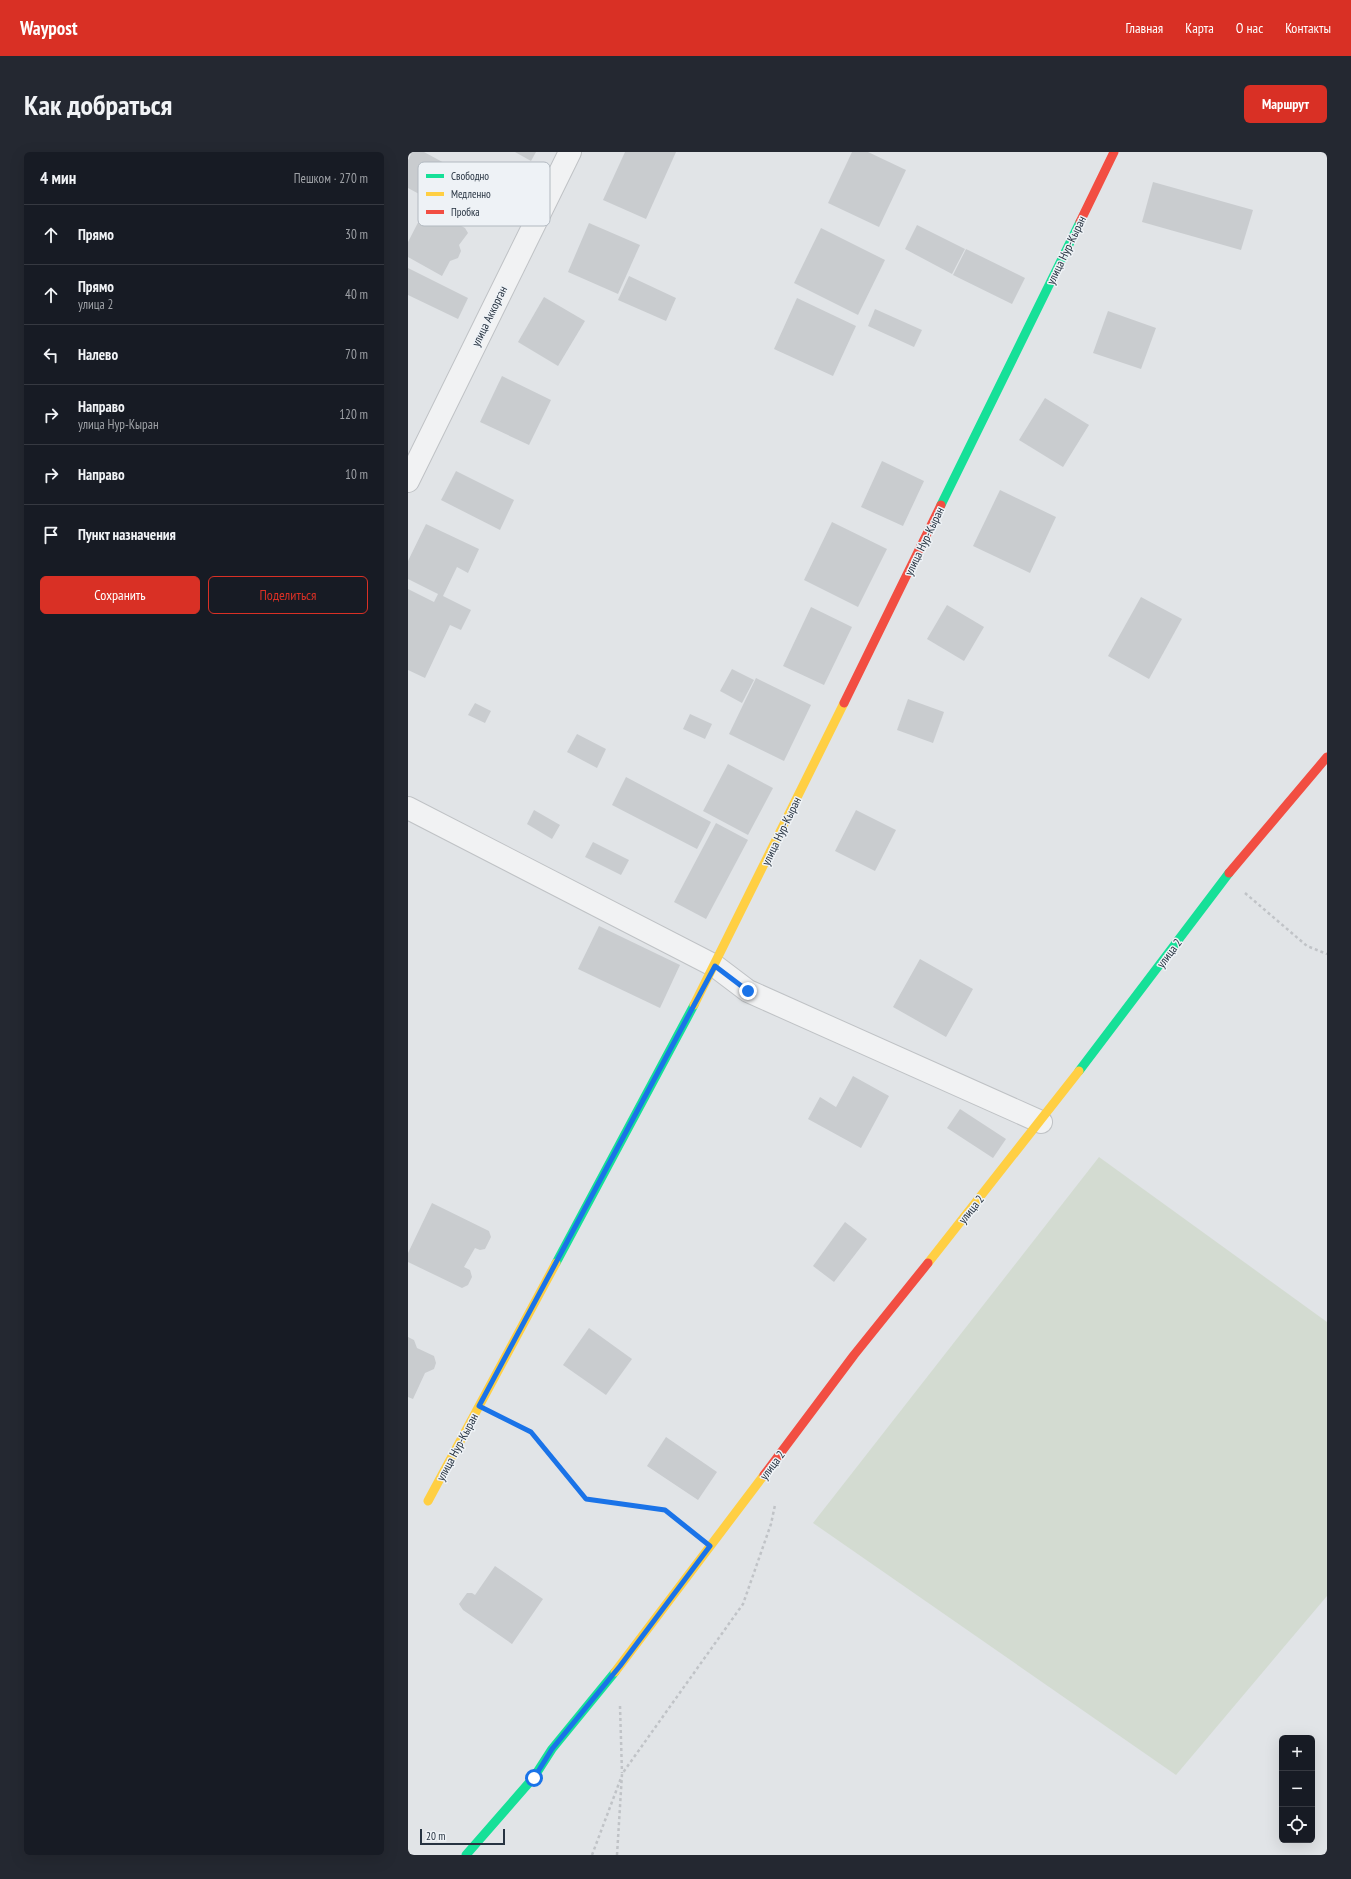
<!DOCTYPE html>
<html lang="ru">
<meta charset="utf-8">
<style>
:root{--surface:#171b24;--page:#242831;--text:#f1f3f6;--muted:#9ea1a6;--line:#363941;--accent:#d93025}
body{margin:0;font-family:"PT Sans Narrow",sans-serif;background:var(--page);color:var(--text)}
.controls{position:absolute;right:12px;bottom:12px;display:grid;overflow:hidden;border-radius:6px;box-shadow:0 4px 16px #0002}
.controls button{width:36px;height:36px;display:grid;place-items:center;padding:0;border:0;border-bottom:1px solid var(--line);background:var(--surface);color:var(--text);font:20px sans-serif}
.scale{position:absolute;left:12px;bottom:10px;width:85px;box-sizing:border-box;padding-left:4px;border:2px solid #273341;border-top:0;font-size:11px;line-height:14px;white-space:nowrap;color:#273341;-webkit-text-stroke:3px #eef2f6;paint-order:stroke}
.stop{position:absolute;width:12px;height:12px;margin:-9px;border:3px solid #1a73e8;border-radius:50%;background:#fff}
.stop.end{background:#1a73e8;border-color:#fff;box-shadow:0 1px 4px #0008}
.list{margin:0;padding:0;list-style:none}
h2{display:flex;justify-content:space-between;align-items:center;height:52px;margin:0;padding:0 16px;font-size:17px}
h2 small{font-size:13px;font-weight:400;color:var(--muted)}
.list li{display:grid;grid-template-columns:26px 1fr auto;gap:12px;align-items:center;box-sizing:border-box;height:60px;padding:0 16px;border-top:1px solid var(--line)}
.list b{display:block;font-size:15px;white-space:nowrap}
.list p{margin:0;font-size:13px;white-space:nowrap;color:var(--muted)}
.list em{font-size:13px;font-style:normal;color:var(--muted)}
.actions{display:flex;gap:8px;padding:12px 16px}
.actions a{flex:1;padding:9px 0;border:1px solid var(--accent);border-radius:6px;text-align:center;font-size:14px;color:var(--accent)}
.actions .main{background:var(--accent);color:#fff}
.icon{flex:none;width:22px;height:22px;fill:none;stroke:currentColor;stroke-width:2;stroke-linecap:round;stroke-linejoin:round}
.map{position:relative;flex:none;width:919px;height:1703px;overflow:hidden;border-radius:6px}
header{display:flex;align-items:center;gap:24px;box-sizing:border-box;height:56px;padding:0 20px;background:var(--accent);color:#fff}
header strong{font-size:19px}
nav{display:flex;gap:22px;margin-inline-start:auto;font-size:14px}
.intro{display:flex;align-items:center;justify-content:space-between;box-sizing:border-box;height:96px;padding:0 24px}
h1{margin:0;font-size:28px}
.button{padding:10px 18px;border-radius:6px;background:var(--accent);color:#fff;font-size:14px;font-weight:700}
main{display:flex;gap:24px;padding:0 24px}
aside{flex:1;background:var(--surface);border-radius:6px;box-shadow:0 4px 16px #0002}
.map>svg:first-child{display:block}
</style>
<header>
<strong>Waypost</strong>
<nav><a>Главная</a><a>Карта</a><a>О нас</a><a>Контакты</a></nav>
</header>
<div class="intro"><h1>Как добраться</h1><a class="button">Маршрут</a></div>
<main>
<aside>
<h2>4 мин<small>Пешком · 270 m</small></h2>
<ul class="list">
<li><svg class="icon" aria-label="ahead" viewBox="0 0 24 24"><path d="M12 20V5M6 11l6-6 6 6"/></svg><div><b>Прямо</b></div><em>30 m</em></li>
<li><svg class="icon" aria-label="ahead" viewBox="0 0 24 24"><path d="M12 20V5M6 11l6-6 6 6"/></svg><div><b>Прямо</b><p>улица 2</p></div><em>40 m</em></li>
<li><svg class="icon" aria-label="left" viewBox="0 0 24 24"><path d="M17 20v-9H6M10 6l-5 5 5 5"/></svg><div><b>Налево</b></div><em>70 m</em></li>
<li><svg class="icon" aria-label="right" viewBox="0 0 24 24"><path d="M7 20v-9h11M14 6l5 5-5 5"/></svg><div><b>Направо</b><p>улица Нур-Кыран</p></div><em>120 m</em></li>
<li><svg class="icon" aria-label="right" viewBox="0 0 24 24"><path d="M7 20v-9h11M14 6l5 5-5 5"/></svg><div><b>Направо</b></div><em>10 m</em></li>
<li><svg class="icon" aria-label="arrive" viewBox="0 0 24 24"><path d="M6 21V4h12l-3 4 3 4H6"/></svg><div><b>Пункт назначения</b></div></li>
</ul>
<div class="actions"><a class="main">Сохранить</a><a>Поделиться</a></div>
</aside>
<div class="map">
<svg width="919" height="1703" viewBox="0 0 919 1703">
<rect width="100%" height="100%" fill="#e1e4e7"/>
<path fill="#d3dbd1" d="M691 1005 919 1170V1444L768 1623 405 1371Z"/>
<g fill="#c9cccf">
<path d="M4 0H16L40 13 32 28 61 43 50 63 0 36V8Z"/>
<path d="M107 0H128L123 9Z"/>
<path d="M217 0H268L238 67 195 48Z"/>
<path d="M444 0H460L498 18 471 75 420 51Z"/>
<path d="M745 30 845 58 833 98 734 70Z"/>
<path d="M18 55 57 76 60 81 51 93 53 99 50 106 42 109 34 124 0 105V90Z"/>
<path d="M181 71 232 93 210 142 160 120Z"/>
<path d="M509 73 557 97 544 122 497 97Z"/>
<path d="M413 76 477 108 450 163 386 131Z"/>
<path d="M558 97 617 126 604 152 545 123Z"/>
<path d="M0 116 60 146 50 167 0 143Z"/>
<path d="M221 124 268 146 258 169 210 148Z"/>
<path d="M136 145 177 169 150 214 110 190Z"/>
<path d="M389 146 448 174 425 224 366 197Z"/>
<path d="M467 157 514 178 506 195 460 174Z"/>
<path d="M700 159 748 176 733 217 685 201Z"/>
<path d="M94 224 143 248 121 293 72 270Z"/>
<path d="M637 246 681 273 655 315 611 288Z"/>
<path d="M474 309 516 329 495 374 453 355Z"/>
<path d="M48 319 106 348 92 378 33 348Z"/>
<path d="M592 338 648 365 622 421 565 394Z"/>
<path d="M424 370 479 397 450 455 396 428Z"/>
<path d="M18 372 71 397 60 421 49 415 35 444 63 458 53 478 42 473 17 526 0 518V437L26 450 30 442 0 427V409Z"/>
<path d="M733 445 774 467 741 527 700 504Z"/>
<path d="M539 453 576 475 556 509 519 487Z"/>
<path d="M403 455 444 475 416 533 375 514Z"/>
<path d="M324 517 346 528 334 551 312 539Z"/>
<path d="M348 526 403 553 376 609 321 582Z"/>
<path d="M500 547 536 560 525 591 489 578Z"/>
<path d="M67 551 83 559 77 571 60 563Z"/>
<path d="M282 562 304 572 297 587 275 577Z"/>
<path d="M169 582 198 597 189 616 159 600Z"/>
<path d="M320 612 365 636 340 683 295 659Z"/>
<path d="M218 625 303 670 289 697 204 653Z"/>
<path d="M126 658 152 673 144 687 119 672Z"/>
<path d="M448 658 488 678 467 719 427 699Z"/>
<path d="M308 671 340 688 298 767 266 750Z"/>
<path d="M185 690 221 708 213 723 177 705Z"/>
<path d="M191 774 272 813 252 856 170 817Z"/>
<path d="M512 807 565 837 538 885 485 855Z"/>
<path d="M445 924 481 944 453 996 400 967 412 945 428 955Z"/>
<path d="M552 957 598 987 585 1006 539 976Z"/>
<path d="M24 1051 81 1079 83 1085 77 1097 72 1098 67 1096 56 1115 62 1118 64 1125 60 1133 54 1136 0 1110V1101Z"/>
<path d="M437 1070 459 1087 426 1130 405 1114Z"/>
<path d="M181 1176 224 1207 198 1243 155 1213Z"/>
<path d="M0 1185 6 1188 9 1196 26 1204 28 1211 26 1217 17 1221 5 1247 0 1245Z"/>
<path d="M258 1285 309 1320 290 1348 239 1314Z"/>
<path d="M87 1414 135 1447 104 1492 55 1458 51 1452 59 1441H64L67 1443Z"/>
</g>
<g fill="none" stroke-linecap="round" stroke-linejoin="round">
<defs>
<g id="street">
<path d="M0 329 162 0"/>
<path d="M0 656 307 814 340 839 633 970"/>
</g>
</defs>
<use href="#street" stroke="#bfc2c5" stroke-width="24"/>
<g stroke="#c0c3c7" stroke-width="2.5" stroke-dasharray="3 3" stroke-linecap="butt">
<path d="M837 741 899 794 919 802"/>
<path d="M95 1266 123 1280 178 1347 257 1358 281 1378"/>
<path d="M212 1554 214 1621"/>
<path d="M184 1703 213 1626"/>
<path d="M209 1703 214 1622 335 1452 363 1372 367 1353"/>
</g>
<use href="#street" stroke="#f1f2f3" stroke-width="22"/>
<g stroke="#16e098" stroke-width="9">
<path d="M533 353 672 70"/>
<path d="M671 919 821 721"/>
<path d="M148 1111 286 853"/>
<path d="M58 1703 126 1625 144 1597 207 1520"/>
</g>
<g stroke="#ffcf43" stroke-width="9">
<path d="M286 853 436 551"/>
<path d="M520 1111 671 919"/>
<path d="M20 1349 148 1111"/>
<path d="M207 1520 356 1323"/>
</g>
<g stroke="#f24e42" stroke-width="9">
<path d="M672 70 706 0"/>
<path d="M436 551 533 353"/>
<path d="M821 721 919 605"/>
<path d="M356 1323 446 1203 520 1111"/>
</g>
</g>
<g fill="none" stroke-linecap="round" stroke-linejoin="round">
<path stroke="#1a73e8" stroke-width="5" d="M126 1626 144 1597 212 1514 302 1394 257 1358 178 1347 123 1280 71 1254 307 814 340 839"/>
</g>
<g text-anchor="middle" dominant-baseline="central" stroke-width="3" stroke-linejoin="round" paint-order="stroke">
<g font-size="12" fill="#273341" stroke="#eef2f6">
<text transform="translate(658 98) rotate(-64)">улица Нур-Кыран</text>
<text transform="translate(81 164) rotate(-64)">улица Аккорган</text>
<text transform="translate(516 389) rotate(-64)">улица Нур-Кыран</text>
<text transform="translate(373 679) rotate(-64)">улица Нур-Кыран</text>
<text transform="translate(761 801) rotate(-53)">улица 2</text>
<text transform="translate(563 1057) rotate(-51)">улица 2</text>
<text transform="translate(49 1295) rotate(-62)">улица Нур-Кыран</text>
<text transform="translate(364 1313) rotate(-53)">улица 2</text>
</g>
</g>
<rect x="10" y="10" width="132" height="64" rx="6" fill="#eef2f6" stroke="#b2b9c0" stroke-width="1"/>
<rect x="18" y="22" width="18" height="4" fill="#16e098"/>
<rect x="18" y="40" width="18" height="4" fill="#ffcf43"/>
<rect x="18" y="58" width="18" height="4" fill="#f24e42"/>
<g font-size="11" fill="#273341">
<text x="43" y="28">Свободно</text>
<text x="43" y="46">Медленно</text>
<text x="43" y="64">Пробка</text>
</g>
</svg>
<div class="controls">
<button>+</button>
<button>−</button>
<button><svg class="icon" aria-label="locate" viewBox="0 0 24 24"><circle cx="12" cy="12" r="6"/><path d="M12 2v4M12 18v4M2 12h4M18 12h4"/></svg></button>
</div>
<div class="scale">20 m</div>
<div class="stop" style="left:126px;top:1626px"></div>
<div class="stop end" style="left:340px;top:839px"></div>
</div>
</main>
